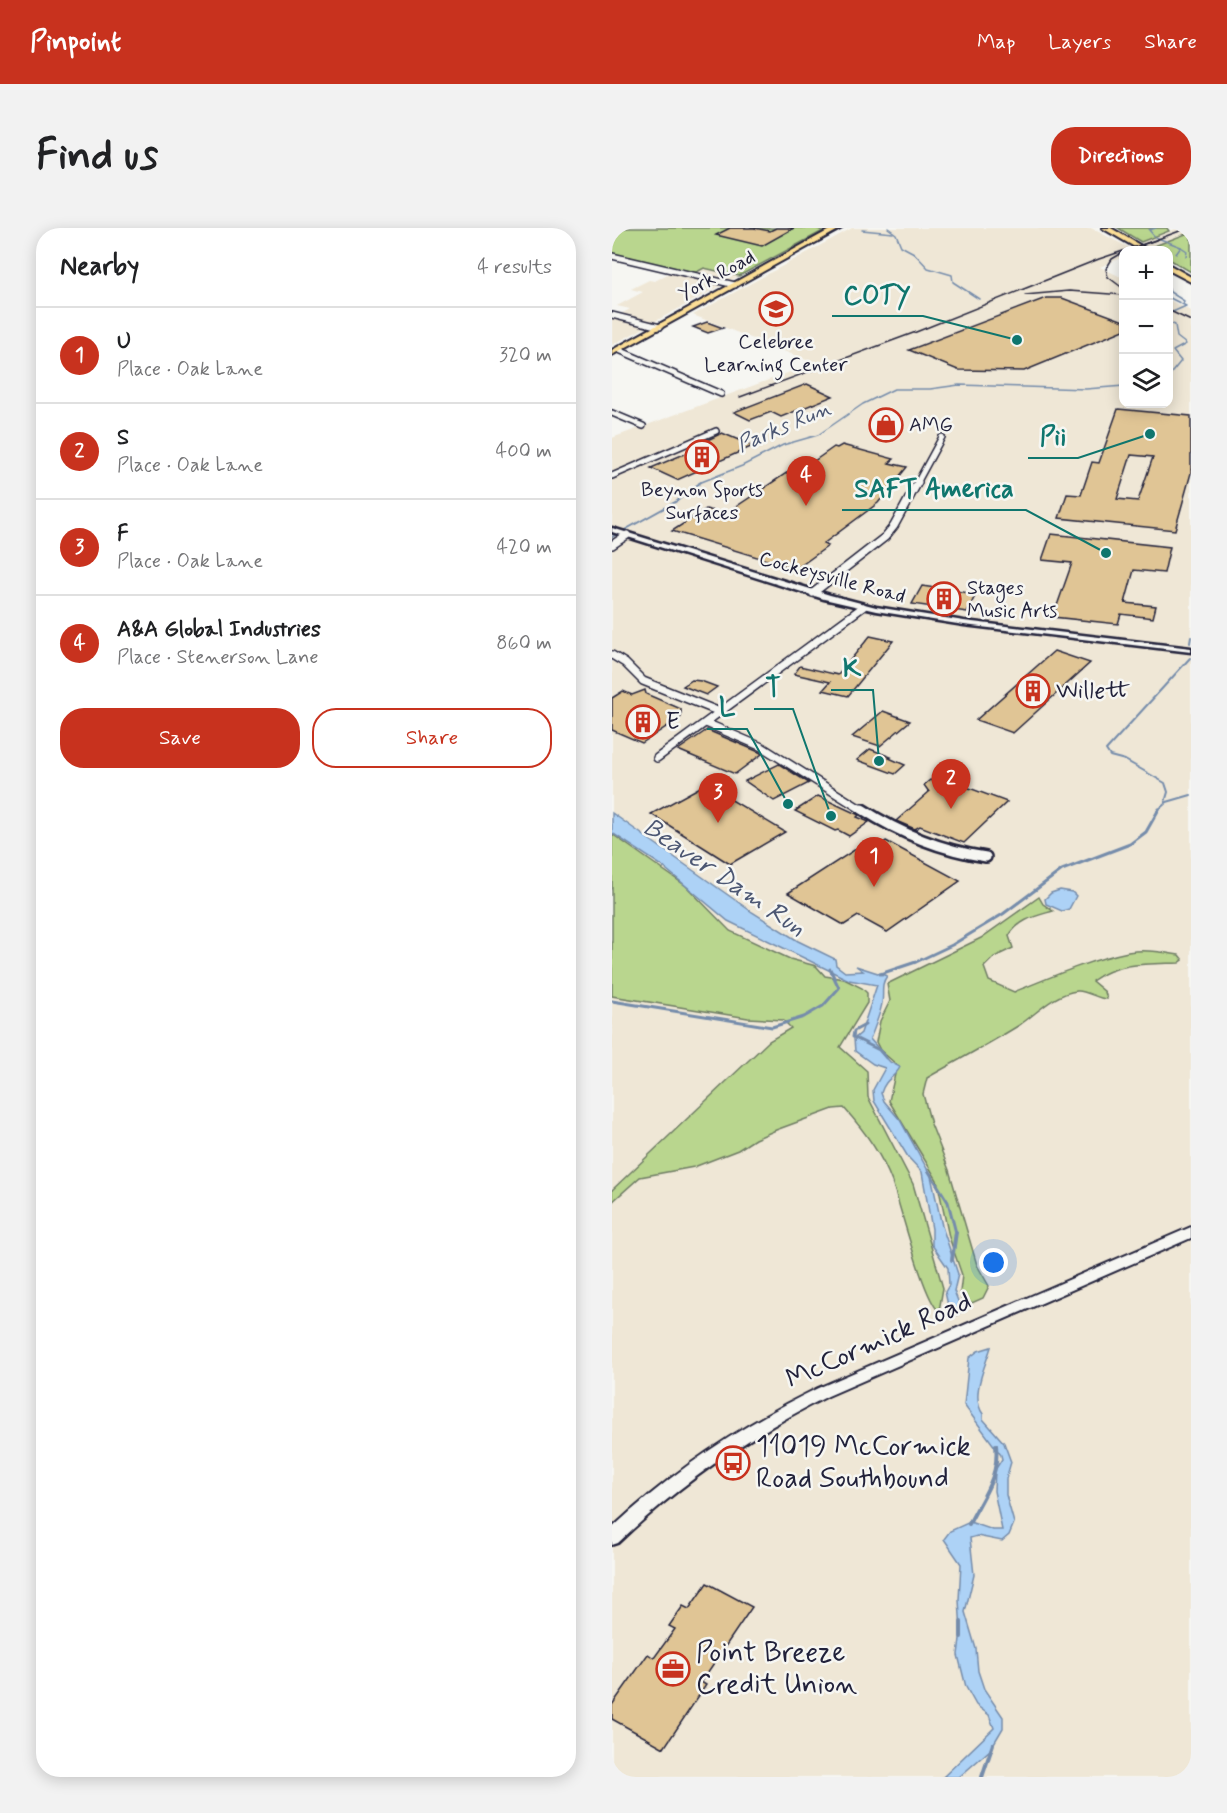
<!DOCTYPE html>
<meta charset="utf-8">
<style>
:root{--surface:#fff;--page:#f2f2f2;--text:#202124;--muted:#757577;--line:#e0e0e0;--accent:#c8321e}
body{margin:0;font-family:Mynerve,sans-serif;background:var(--page);color:var(--text)}
.controls{position:absolute;right:18px;top:18px;display:grid;overflow:hidden;border-radius:12px;box-shadow:0 3px 15px #0003}
.controls button{width:54px;height:54px;display:grid;place-items:center;padding:0;border:0;border-bottom:2px solid var(--line);background:var(--surface);color:var(--text);font:30px sans-serif}
.you{position:absolute;left:382px;top:1035px;width:21px;height:21px;margin:-15px;border:4px solid #fff;border-radius:50%;background:#1a73e8;box-shadow:0 0 0 9px #1a73e833}
.badge{display:grid;place-items:center;width:39px;height:39px;border-radius:50%;background:var(--accent);color:#fff;font-size:20px;font-weight:700}
.pin{position:absolute;translate:-50% -50px;filter:drop-shadow(0 2px 3px #0008)}
.pin::after{content:'';position:absolute;top:32px;width:21px;height:18px;background:inherit;clip-path:polygon(0 0,100% 0,50% 100%)}
.list{margin:0;padding:0;list-style:none}
h2{display:flex;justify-content:space-between;align-items:center;height:78px;margin:0;padding:0 24px;font-size:26px}
h2 small{font-size:20px;font-weight:400;color:var(--muted)}
.list li{display:grid;grid-template-columns:39px 1fr auto;gap:18px;align-items:center;box-sizing:border-box;height:96px;padding:0 24px;border-top:2px solid var(--line)}
.list b{display:block;font-size:22px;white-space:nowrap}
.list p{margin:0;font-size:20px;white-space:nowrap;color:var(--muted)}
.list em{font-size:20px;font-style:normal;color:var(--muted)}
.actions{display:flex;gap:12px;padding:18px 24px}
.actions a{flex:1;padding:14px 0;border:2px solid var(--accent);border-radius:24px;text-align:center;font-size:21px;color:var(--accent)}
.actions .main{background:var(--accent);color:#fff}
.icon{flex:none;width:33px;height:33px;fill:none;stroke:currentColor;stroke-width:2;stroke-linecap:round;stroke-linejoin:round}
.map{position:relative;flex:none;width:579px;height:1549px;overflow:hidden;border-radius:24px}
header{display:flex;align-items:center;gap:36px;box-sizing:border-box;height:84px;padding:0 30px;background:var(--accent);color:#fff}
header strong{font-size:28px}
nav{display:flex;gap:33px;margin-inline-start:auto;font-size:21px}
.intro{display:flex;align-items:center;justify-content:space-between;box-sizing:border-box;height:144px;padding:0 36px}
h1{margin:0;font-size:42px}
.button{padding:15px 27px;border-radius:24px;background:var(--accent);color:#fff;font-size:21px;font-weight:700}
main{display:flex;gap:36px;padding:0 36px}
aside{flex:1;background:var(--surface);border-radius:24px;box-shadow:0 3px 15px #0003}
.map>svg:first-child{display:block}
</style>
<header>
<strong>Pinpoint</strong>
<nav><a>Map</a><a>Layers</a><a>Share</a></nav>
</header>
<div class="intro"><h1>Find us</h1><a class="button">Directions</a></div>
<main>
<aside>
<h2>Nearby<small>4 results</small></h2>
<ul class="list">
<li><span class="badge">1</span><div><b>U</b><p>Place · Oak Lane</p></div><em>320 m</em></li>
<li><span class="badge">2</span><div><b>S</b><p>Place · Oak Lane</p></div><em>400 m</em></li>
<li><span class="badge">3</span><div><b>F</b><p>Place · Oak Lane</p></div><em>420 m</em></li>
<li><span class="badge">4</span><div><b>A&amp;A Global Industries</b><p>Place · Stenerson Lane</p></div><em>860 m</em></li>
</ul>
<div class="actions"><a class="main">Save</a><a>Share</a></div>
</aside>
<div class="map">
<svg width="579" height="1549" viewBox="0 0 579 1549">
<rect width="100%" height="100%" fill="#f6f6f2"/>
<filter id="ink" filterUnits="userSpaceOnUse"><feTurbulence type="fractalNoise" baseFrequency=".0167" numOctaves="2"/><feDisplacementMap in="SourceGraphic" scale="12" xChannelSelector="R" yChannelSelector="G"/><feConvolveMatrix kernelMatrix="1 2 1 2 8 2 1 2 1" color-interpolation-filters="sRGB"/></filter>
<g filter="url(#ink)">
<g fill="#efe7d6">
<path d="M240 0H479L522 22H512L511 29 488 39 511 50 512 176H556L557 72 579 83V1549H0V210L202 135 81 87Z"/>
<path d="M566 0H579V4L537 20 529 14Z"/>
<path d="M92 40 127 48 42 94 9 86 18 81 5 78 31 64 19 61 37 52 43 53 59 44 77 48Z"/>
<path d="M0 90 33 98 34 99 0 117Z"/>
</g>
<g fill="#b9d68e" stroke="#6e7c64" stroke-width="1.5">
<path d="M9 0H204L211 3 127 48 92 40 81 46 0 27V4Z"/>
<path d="M506 0H555L557 3 529 14Z"/>
<path d="M579 4V44L557 31 556 22H542L537 20Z"/>
<path d="M0 606 74 658 118 703 178 731 204 738 213 748 232 751 250 760 255 765V775L228 819 255 843 256 869 301 956 331 1060 327 1083C312 1073 288 976 280 954 270 927 251 901 232 880L221 881 164 902 143 911 126 922 82 939 28 949 0 974V962L157 813 179 800 171 792 136 790 0 768Z"/>
<path d="M427 669 431 676 441 683C424 688 407 691 397 708L401 720 382 729 372 739 377 753 402 764C439 749 477 732 516 724 533 721 550 724 567 727L571 732 567 735C536 736 506 734 480 753L493 764 495 771C485 771 474 762 465 763 442 766 426 784 409 796 379 815 346 832 315 850L311 866 319 896 337 942 365 1037 377 1058 371 1070 351 1079 348 1064 350 1047 337 1009 325 952 277 873 285 837 268 822 264 814 268 793 278 773 275 756 369 710Z"/>
</g>
<g fill="#add2f6" stroke="#758cab" stroke-width="1.5">
<path d="M0 585 140 684 186 713 223 731 224 737 233 744 251 743 244 738 275 748C268 757 272 764 270 775 269 783 261 804 258 811L278 834 288 839C283 850 274 849 269 865L272 873 288 892 319 948 330 998 346 1046 342 1063 350 1083 345 1087 338 1086 333 1064 337 1057 336 1040 320 1017V1001L310 944 296 929 262 873 261 862 273 840 261 836 243 823 242 811 249 805 265 757 237 752 116 693 49 637 0 605Z"/>
<path d="M448 662 460 664 464 668 457 681 450 683 434 676 433 671 439 665Z"/>
<path d="M379 1119C373 1139 358 1168 371 1186V1191L392 1215 399 1234 394 1251V1267L402 1295 397 1307 390 1313 365 1308 358 1310 362 1347 353 1384 364 1421 366 1443 372 1461 391 1489V1500L378 1522 347 1549H331L382 1500 377 1487 364 1477 354 1459 346 1427 349 1403 347 1372 349 1336 332 1311 338 1303 358 1294 381 1302H390L382 1263 383 1242 390 1231 389 1227 352 1177 357 1130 366 1123Z"/>
</g>
<g fill="none" stroke-linecap="round" stroke-linejoin="round">
<g stroke="#758cab" stroke-width="1.5">
<path d="M276 0 284 6 289 18 302 25 316 40 340 47 341 54 367 71"/>
<path d="M544 0 537 2 543 9 569 19 564 26"/>
<path d="M250 2 281 5"/>
<path d="M569 19 575 23 574 28"/>
<path d="M556 59 558 64 572 73 571 76"/>
<path d="M556 69 574 78 556 86"/>
<path d="M556 94 563 97 565 109 574 116 561 123 569 133 556 149"/>
<path d="M87 255 130 238 171 217 206 207 251 176 282 161H318L347 157 474 161 512 158"/>
</g>
<g stroke="#758cab" stroke-width="2">
<path d="M0 309 65 273 89 254"/>
<path d="M578 415 579 409"/>
<path d="M553 574 556 564 553 555 513 532 498 528 494 522 578 430"/>
<path d="M545 583 555 574 579 567"/>
</g>
<g stroke="#758cab" stroke-width="3">
<path d="M268 746 304 734 340 717 391 686 450 642 518 616 534 604 547 581"/>
<path d="M0 773 160 799 192 789 211 778 227 760 218 741"/>
<path d="M253 797 242 803 241 809 267 822 274 830"/>
<path d="M316 942 336 974 344 1005"/>
</g>
<g stroke="#758cab" stroke-width="4">
<path d="M340 1032 344 1004"/>
<path d="M357 1296C370 1269 388 1249 384 1217"/>
<path d="M349 1394V1409"/>
<path d="M370 1549 381 1516"/>
</g>
</g>
<g fill="#e0c595" stroke="#22223b" stroke-width="1.5" fill-rule="evenodd">
<path d="M118 0H142L158 3 164 0H182L150 18 104 7Z"/>
<path d="M434 70H450L512 93V102L412 143 346 142 297 122Z"/>
<path d="M95 94 111 100 96 105 81 99Z"/>
<path d="M195 156 221 168 169 189 159 184 138 192 122 184Z"/>
<path d="M506 181 579 188V245L563 302 447 290 455 266 469 267 480 234 487 235ZM519 227 541 229 526 273 505 271Z"/>
<path d="M270 191 289 196 278 203 259 198Z"/>
<path d="M110 205 141 218 65 252 39 240 89 219 85 217Z"/>
<path d="M230 217 282 231 277 235 295 239 266 275 211 316 216 318 184 341 60 303 94 281 113 286 188 236 195 238 222 219 225 220Z"/>
<path d="M439 306 558 319 552 345 522 342 513 375 544 378 541 390 509 386 506 396 441 389 460 335 430 332Z"/>
<path d="M310 358 364 366 355 384 300 376Z"/>
<path d="M258 408 281 413 236 468 211 462 218 454 182 446 188 438 226 447Z"/>
<path d="M442 423 478 435 401 505 364 492Z"/>
<path d="M80 452 89 453 105 459 94 467 71 458Z"/>
<path d="M33 462 34 466 69 481V489L30 515 0 502V470L11 463 20 467Z"/>
<path d="M271 483 298 493 268 518 240 509Z"/>
<path d="M95 502 147 524 150 526 123 546 66 522Z"/>
<path d="M258 521 279 529 277 530 293 537 283 546 245 532Z"/>
<path d="M167 536 197 555 162 573 133 553Z"/>
<path d="M318 552 331 557 336 552 395 574 352 615 308 598 303 601 284 593 317 564 312 557Z"/>
<path d="M94 556 105 566 108 565 173 604 118 636 39 586Z"/>
<path d="M206 568 247 587 245 589 257 594 237 608 226 602 223 603 183 583Z"/>
<path d="M274 613 348 653 275 704 246 688 232 697 176 665 253 615 263 620Z"/>
<path d="M95 1355 140 1379 89 1454 94 1457 52 1520 0 1491V1477L36 1426 42 1430 63 1401 57 1398 71 1378 77 1381Z"/>
</g>
<g fill="none" stroke-linecap="round" stroke-linejoin="round">
<defs>
<g id="minor-far2">
<path d="M0 2 3 0"/>
<path d="M0 28 123 57"/>
<path d="M0 87 48 99"/>
<path d="M7 122 109 166"/>
<path d="M0 185 31 198"/>
<path d="M0 248 104 203"/>
<path d="M305 255 330 209"/>
</g>
<g id="minor-far1">
<path d="M0 317 15 307"/>
<path d="M201 365 273 309 282 298 306 254"/>
<path d="M0 427 13 435 31 453 108 484"/>
<path d="M94 495 150 519 252 583"/>
<path d="M45 530 251 379"/>
</g>
<path id="minor" d="M250 581C289 606 328 622 374 629"/>
<path id="tertiary" d="M0 300 218 367 264 379 352 393 579 420V424L352 397 264 383 212 371 0 304Z"/>
<path id="secondary" d="M579 999V1010L216 1168C138 1207 69 1255 6 1315L0 1317V1300C62 1242 130 1197 206 1160Z"/>
<g id="primary">
<path d="M221 0H230L0 127V122Z"/>
<path d="M490 0H499L536 22H528Z"/>
<path d="M556 36 579 49V54L556 42Z"/>
</g>
</defs>
<use href="#minor-far2" stroke="#22223b" stroke-width="8"/>
<use href="#minor-far1" stroke="#22223b" stroke-width="10"/>
<use href="#minor" stroke="#22223b" stroke-width="14"/>
<use href="#tertiary" stroke="#22223b" stroke-width="5"/>
<use href="#secondary" stroke="#22223b" stroke-width="4"/>
<use href="#primary" stroke="#22223b" stroke-width="4"/>
<use href="#minor-far2" stroke="#f6f6f2" stroke-width="5"/>
<use href="#minor-far1" stroke="#f6f6f2" stroke-width="7"/>
<use href="#minor" stroke="#f6f6f2" stroke-width="9"/>
<use href="#tertiary" fill="#f6f6f2" fill-rule="evenodd"/>
<use href="#secondary" fill="#f6f6f2" fill-rule="evenodd"/>
<use href="#primary" fill="#fcde96" fill-rule="evenodd"/>
<g stroke="#22223b" stroke-width="1.5">
<path d="M516 22 576 0"/>
<path d="M512 24 500 31 494 41 496 49 512 61"/>
<path d="M556 82 579 93"/>
</g>
<g stroke="#22223b" stroke-width="1.5">
<path d="M413 67 457 63 512 67"/>
<path d="M128 169 304 104 487 31 544 12"/>
</g>
</g>
</g>
<defs>
<symbol id="school-ring" viewBox="-11 -11 22 22"><circle r="9.5" fill="#f6f6f2" stroke="#c8321e" stroke-width="1.5"/><path d="M0-5L7-2L0 1L-7-2ZM-4 1L0 2.5L4 1V4Q0 6-4 4Z" fill="#c8321e"/></symbol>
<symbol id="shop-ring" viewBox="-11 -11 22 22"><circle r="9.5" fill="#f6f6f2" stroke="#c8321e" stroke-width="1.5"/><path d="M-5-2.5h2.3a2.7 3.5 0 0 1 5.4 0H5L5.5 6h-11ZM-1.5-2.5h3a1.5 2.3 0 0 0-3 0Z" fill="#c8321e"/></symbol>
<symbol id="building-ring" viewBox="-11 -11 22 22"><circle r="9.5" fill="#f6f6f2" stroke="#c8321e" stroke-width="1.5"/><path d="M-4-6H4V6H1V3H-1V6H-4ZM-2.5-4.3h1.7v1.8h-1.7ZM.8-4.3h1.7v1.8H.8ZM-2.5-1h1.7V.8h-1.7ZM.8-1h1.7V.8H.8Z" fill="#c8321e"/></symbol>
<symbol id="bus-ring" viewBox="-11 -11 22 22"><circle r="9.5" fill="#f6f6f2" stroke="#c8321e" stroke-width="1.5"/><path d="M-5-6H5V4H4V6H2V4H-2V6H-4V4H-5ZM-3.5-4V0h7V-4ZM-3.5 1.2v1.5H-2V1.2ZM2 1.2v1.5H3.5V1.2Z" fill="#c8321e"/></symbol>
<symbol id="office-ring" viewBox="-11 -11 22 22"><circle r="9.5" fill="#f6f6f2" stroke="#c8321e" stroke-width="1.5"/><path d="M-6-3h4V-5.5h4V-3h4V5H-6ZM-1-4.5V-3h2v-1.5ZM-6 0V1H6V0Z" fill="#c8321e"/></symbol>
</defs>
<g fill-rule="evenodd">
<use href="#school-ring" x="145" y="62" width="38" height="38"/>
<use href="#shop-ring" x="255" y="178" width="38" height="38"/>
<use href="#building-ring" x="71" y="210" width="38" height="38"/>
<use href="#building-ring" x="313" y="352" width="38" height="38"/>
<use href="#building-ring" x="402" y="444" width="38" height="38"/>
<use href="#building-ring" x="12" y="475" width="38" height="38"/>
<use href="#bus-ring" x="102" y="1216" width="38" height="38"/>
<use href="#office-ring" x="42" y="1422" width="38" height="38"/>
</g>
<g text-anchor="middle" dominant-baseline="central" stroke-width="5" stroke-linejoin="round" paint-order="stroke">
<g font-size="20" fill="#22223b" stroke="#f6f6f2">
<text transform="translate(105 48) rotate(-29)">York Road</text>
<text transform="translate(220 350) rotate(15)">Cockeysville Road</text>
</g>
<g font-size="20" fill="#22223b" stroke="#f6f6f2">
<text x="164" y="114">Celebree<tspan x="164" dy="23">Learning Center</tspan></text>
<text x="297" y="197" text-anchor="start">AMG</text>
<text x="90" y="262">Beynon Sports<tspan x="90" dy="23">Surfaces</tspan></text>
<text x="355" y="360" text-anchor="start">Stages<tspan x="355" dy="23">Music Arts</tspan></text>
</g>
<g font-size="22" font-style="italic" fill="#4c5773" stroke="#f6f6f2">
<text transform="translate(172 199) rotate(-23)">Parks Run</text>
</g>
<g font-size="24" fill="#22223b" stroke="#f6f6f2" text-anchor="start">
<text x="444" y="463">Willett</text>
<text x="54" y="494">E</text>
</g>
<g font-size="26" font-style="italic" fill="#4c5773" stroke="#f6f6f2">
<text transform="translate(112 650) rotate(34)">Beaver Dam Run</text>
</g>
<g font-size="28" fill="#22223b" stroke="#f6f6f2">
<text transform="translate(267 1113) rotate(-24)">McCormick Road</text>
</g>
<g font-size="28" fill="#22223b" stroke="#f6f6f2" text-anchor="start">
<text x="144" y="1219">11019 McCormick<tspan x="144" dy="32">Road Southbound</tspan></text>
<text x="84" y="1425">Point Breeze<tspan x="84" dy="32">Credit Union</tspan></text>
</g>
</g>
<path fill="none" stroke="#0f766e" stroke-width="2" d="M405 112L311 88H220M538 206L466 230H416M494 325L414 282H230M267 533L261 462H219M219 588L181 481H142M176 576L135 501H95"/>
<g fill="#0f766e" stroke="#f6f6f2" stroke-width="2">
<circle cx="405" cy="112" r="6"/>
<circle cx="538" cy="206" r="6"/>
<circle cx="494" cy="325" r="6"/>
<circle cx="267" cy="533" r="6"/>
<circle cx="219" cy="588" r="6"/>
<circle cx="176" cy="576" r="6"/>
</g>
<g font-size="26" text-anchor="middle" font-weight="bold" fill="#0f766e" stroke="#f6f6f2" stroke-width="5" stroke-linejoin="round" paint-order="stroke">
<text x="265" y="76">COTY</text>
<text x="441" y="217">Pii</text>
<text x="322" y="269">SAFT America</text>
<text x="240" y="449">K</text>
<text x="161" y="468">T</text>
<text x="115" y="488">L</text>
</g>
</svg>
<div class="controls">
<button>+</button>
<button>−</button>
<button><svg class="icon" aria-label="layers" viewBox="0 0 24 24"><path d="M12 4l9 5-9 5-9-5zM3 14l9 5 9-5"/></svg></button>
</div>
<div class="you"></div>
<div class="pin badge" style="left:262px;top:659px">1</div>
<div class="pin badge" style="left:339px;top:581px">2</div>
<div class="pin badge" style="left:106px;top:595px">3</div>
<div class="pin badge" style="left:194px;top:278px">4</div>
</div>
</main>
